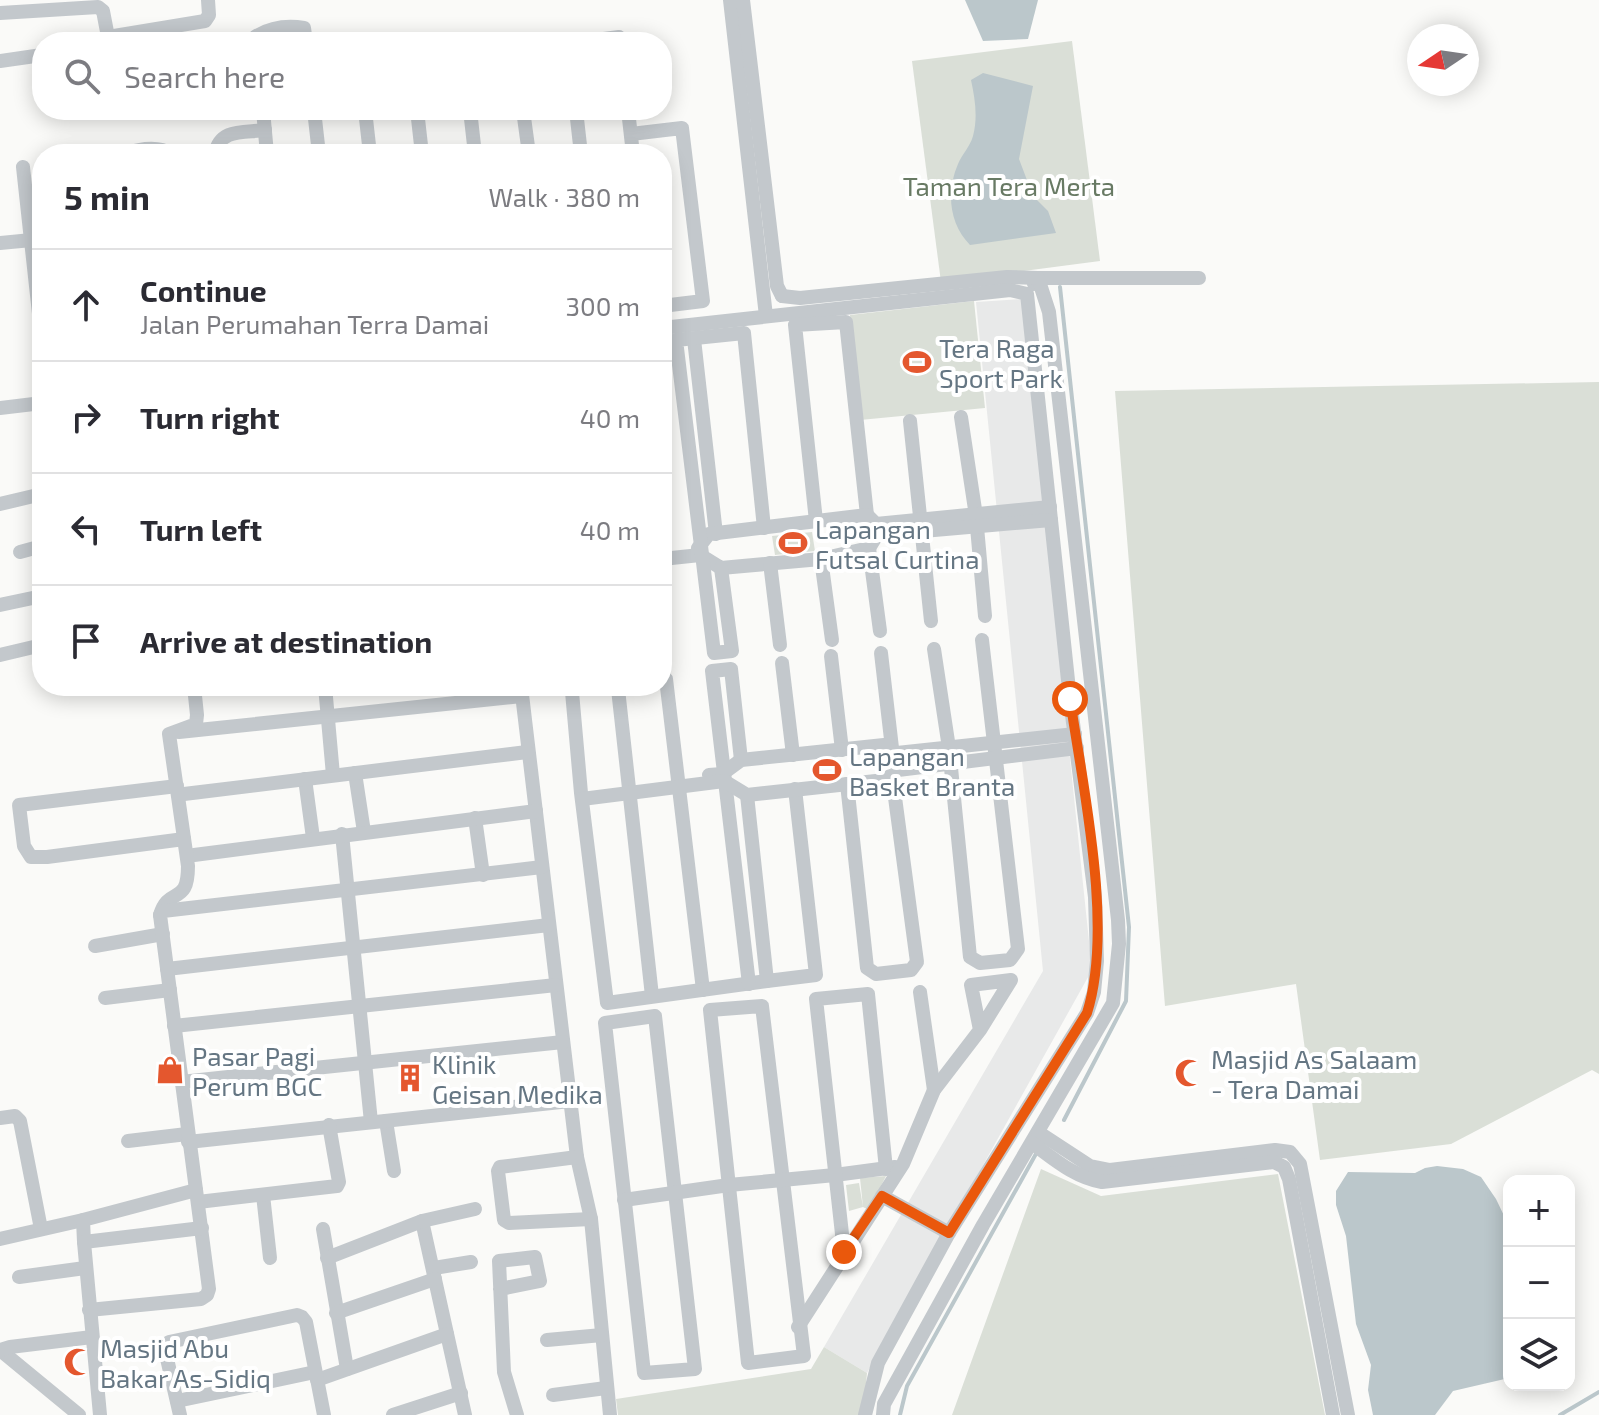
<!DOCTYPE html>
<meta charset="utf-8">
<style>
:root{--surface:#fff;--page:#f2f2f3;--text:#2b2b33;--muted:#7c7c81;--line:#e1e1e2}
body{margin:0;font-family:"Exo 2",sans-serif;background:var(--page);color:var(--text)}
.controls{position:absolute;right:24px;bottom:24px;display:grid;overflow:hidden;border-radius:16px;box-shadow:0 4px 20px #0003}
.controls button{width:72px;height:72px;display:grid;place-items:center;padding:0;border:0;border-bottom:2px solid var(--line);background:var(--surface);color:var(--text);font:40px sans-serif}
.compass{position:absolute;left:1407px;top:24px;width:72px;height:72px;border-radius:50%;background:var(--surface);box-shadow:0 4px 20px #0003;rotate:257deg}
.stop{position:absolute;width:24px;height:24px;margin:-18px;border:6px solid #ea580c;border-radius:50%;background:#fff}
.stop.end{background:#ea580c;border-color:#fff;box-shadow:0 2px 8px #0008}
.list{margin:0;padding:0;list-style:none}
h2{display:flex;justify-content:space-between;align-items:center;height:104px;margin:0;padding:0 32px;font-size:34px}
h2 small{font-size:26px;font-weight:400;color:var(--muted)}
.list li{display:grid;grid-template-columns:52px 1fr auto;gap:24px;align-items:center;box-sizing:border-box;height:112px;padding:0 32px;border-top:2px solid var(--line)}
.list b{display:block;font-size:30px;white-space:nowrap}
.list p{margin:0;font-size:26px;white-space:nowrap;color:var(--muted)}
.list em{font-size:26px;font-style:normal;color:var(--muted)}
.icon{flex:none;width:44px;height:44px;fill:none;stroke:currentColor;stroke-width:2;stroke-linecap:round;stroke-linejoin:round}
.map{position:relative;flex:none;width:1599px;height:1415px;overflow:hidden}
.search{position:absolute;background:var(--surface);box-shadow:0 4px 20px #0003;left:32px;top:32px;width:640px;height:88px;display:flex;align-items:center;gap:20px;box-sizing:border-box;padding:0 28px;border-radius:32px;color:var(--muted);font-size:30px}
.panel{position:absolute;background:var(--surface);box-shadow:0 4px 20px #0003;left:32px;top:144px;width:640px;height:552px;border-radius:32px}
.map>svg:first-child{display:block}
</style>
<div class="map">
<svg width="1599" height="1415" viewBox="0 0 1599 1415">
<rect width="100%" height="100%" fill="#fafaf8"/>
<path fill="#e8e9e9" d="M1022 299 1092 970 867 1373 824 1347 1043 971 976 302Z"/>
<g fill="#dadfd7">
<path d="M1072 41 1100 261 941 282 912 61Z"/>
<path d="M974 301 985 408 860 420 850 315Z"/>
<path d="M1599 382V1074L1592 1070 1451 1144 1320 1160 1296 984 1165 1006 1115 391Z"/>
<path d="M812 532 815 551 775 555 772 536Z"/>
<path d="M1041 1169 1101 1196 1278 1174 1325 1415H952Z"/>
<path d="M886 1176 869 1210 863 1207 849 1211 846 1185 859 1183 863 1207 860 1178Z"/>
<path d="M824 1347 867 1373 863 1415H618L616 1399 811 1369Z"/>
</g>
<g fill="#bbc7cb">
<path d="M965 0H1038L1028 39 983 41Z"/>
<path d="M983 73 1033 86 1019 159 1033 196 1048 211 1056 233 970 245C949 224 946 191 958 164 962 154 970 147 973 136 978 117 975 99 971 80Z"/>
<path d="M1437 1166 1463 1169 1481 1177 1496 1199 1509 1226V1378L1453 1391 1435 1415H1373L1368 1390 1371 1365 1356 1324 1346 1236 1336 1205V1191L1348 1172 1415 1173 1425 1168Z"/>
</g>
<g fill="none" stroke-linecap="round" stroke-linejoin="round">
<g stroke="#bbc7cb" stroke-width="4">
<path d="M1060 287 1129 927 1126 1001 1064 1120"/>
<path d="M900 1415 907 1386 1037 1152"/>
<path d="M1560 1415 1599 1392"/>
</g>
<g stroke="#c3c8cc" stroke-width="14">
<path d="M730 0 766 316"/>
<path d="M743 0 777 286 782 296"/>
<path d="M0 13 98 7 103 11 108 37"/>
<path d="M106 42 108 37 205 21 209 15 208 0"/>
<path d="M256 42 255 37C271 27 286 25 304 28L306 42"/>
<path d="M581 42 619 37V42"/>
<path d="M0 61 42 55"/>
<path d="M263 110 267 154"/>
<path d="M314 110 319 154"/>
<path d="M365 110 370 154"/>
<path d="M417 110 422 154"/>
<path d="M470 110 475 154"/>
<path d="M523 110 529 154"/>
<path d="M576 110 581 154"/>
<path d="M628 110 633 154"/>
<path d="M631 134 682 128 703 301 662 306"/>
<path d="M124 154C139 149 157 145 171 154"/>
<path d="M215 154C220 128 243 133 265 130"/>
<path d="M23 167 42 341"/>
<path d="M0 243 42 239"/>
<path d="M1034 284 1038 278H1199"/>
<path d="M782 296 800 298 1007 277 1038 278 1049 312 1118 920 1119 944 1113 1003 983 1225 884 1404 883 1415"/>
<path d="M662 328 1010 290 1027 294 1070 699 1095 897 1097 961 1094 992 1087 1013 949 1233 878 1363 865 1415"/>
<path d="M694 339 716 534"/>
<path d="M0 408 42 403"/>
<path d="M961 417 976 516 985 616"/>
<path d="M910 421 931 621"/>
<path d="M39 444H42"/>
<path d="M0 504 42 494"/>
<path d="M816 521 795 325 846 322 867 515"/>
<path d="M698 548 709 534 867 515 876 524 1050 507"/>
<path d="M869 548 880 631"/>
<path d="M20 552 42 546"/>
<path d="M662 559 700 555 721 568 821 559 869 548 877 535 1051 520"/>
<path d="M821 559 832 640"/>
<path d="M770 563 780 645"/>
<path d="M721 568 732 651 714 653 676 340 744 333 764 528"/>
<path d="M0 605 42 596"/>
<path d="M934 649 949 748 970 957 980 963 1010 960 1018 949 982 640"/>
<path d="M881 653 892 748"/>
<path d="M0 655 42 645"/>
<path d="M662 656 663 665"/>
<path d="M831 656 842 750"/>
<path d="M782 663 793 755"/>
<path d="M666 679 703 990"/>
<path d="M325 686 333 775"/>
<path d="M521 686 577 1157 591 1219 610 1415"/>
<path d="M618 689 652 996"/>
<path d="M572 692 581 793 607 1003 767 981"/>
<path d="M179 732 522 696"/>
<path d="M741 760 731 669 712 671 749 984"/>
<path d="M355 773 364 832"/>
<path d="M709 775 722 774 741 760 884 745 897 753 1075 734"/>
<path d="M305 779 313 838"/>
<path d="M847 784 867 968 876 974 911 970 917 962 892 775"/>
<path d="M177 786 19 805 24 846 31 857H47L184 839"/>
<path d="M184 794 527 752"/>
<path d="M747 795 767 981 816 975 795 789"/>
<path d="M582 799 724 781 747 795 885 780 898 770 1077 748"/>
<path d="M475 818 483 875"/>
<path d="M342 834 371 1122"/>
<path d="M194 855 536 811"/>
<path d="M160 915C169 885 188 907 188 866L169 734 196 724 197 715 194 686"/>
<path d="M95 946 163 934"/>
<path d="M167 969 549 925"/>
<path d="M920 992 934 1090"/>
<path d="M105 998 170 990"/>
<path d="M762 1006 804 1356 748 1363 710 1010Z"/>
<path d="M655 1016 695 1369 644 1373 605 1023Z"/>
<path d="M174 1026 556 985"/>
<path d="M181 1082 563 1042"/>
<path d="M0 1118 15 1116 20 1121 41 1229"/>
<path d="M386 1121 394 1171"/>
<path d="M1038 1132 1090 1166 1110 1170 1275 1150 1290 1152 1300 1164 1348 1415"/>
<path d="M128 1141 187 1134"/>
<path d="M188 1142 570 1101"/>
<path d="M1032 1143C1054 1159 1074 1177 1102 1182L1274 1162 1284 1167 1289 1179 1333 1415"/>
<path d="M577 1157 500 1167 498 1171 504 1220 509 1223 591 1219"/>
<path d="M263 1195 270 1258"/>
<path d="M882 1196 949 1233"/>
<path d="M624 1200 729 1185 835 1175 895 1167"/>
<path d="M198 1202 337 1186 339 1182 329 1125"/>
<path d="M422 1221 465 1415"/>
<path d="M323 1229 347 1369"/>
<path d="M0 1239 83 1220"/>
<path d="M84 1242 83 1220 196 1190"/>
<path d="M844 1252 816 999 868 994 886 1169"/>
<path d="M327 1258 422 1221 475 1209"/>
<path d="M434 1268 471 1262"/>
<path d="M19 1277 85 1268"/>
<path d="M500 1289 540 1281 535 1257 499 1261 504 1372 517 1415"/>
<path d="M89 1310 201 1299 207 1295 209 1289 160 915 163 911 542 867"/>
<path d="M336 1313 435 1279"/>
<path d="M798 1327 903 1164 934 1090 980 1030 1011 980 971 985 980 1030"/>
<path d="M547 1340 602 1335"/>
<path d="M0 1350 79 1415"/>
<path d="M0 1350 10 1347 92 1337"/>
<path d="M317 1380 447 1334"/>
<path d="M553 1395 606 1388"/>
<path d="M177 1401 315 1372"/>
<path d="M100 1415 84 1242 202 1228"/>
<path d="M180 1415 165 1350 169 1342 297 1315 302 1317 306 1322 324 1415"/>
<path d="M393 1415 461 1393"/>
</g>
</g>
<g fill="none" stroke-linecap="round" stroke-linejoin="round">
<path stroke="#ea580c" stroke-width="10" d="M844 1252 882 1196 949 1233 1087 1013C1114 928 1083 788 1070 699"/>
</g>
<defs>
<symbol id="stadium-bare" viewBox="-9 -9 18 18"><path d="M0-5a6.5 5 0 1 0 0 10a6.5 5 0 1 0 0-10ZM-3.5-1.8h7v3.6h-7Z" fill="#e4572e" stroke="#fff" stroke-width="2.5" paint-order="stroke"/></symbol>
<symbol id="shop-bare" viewBox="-9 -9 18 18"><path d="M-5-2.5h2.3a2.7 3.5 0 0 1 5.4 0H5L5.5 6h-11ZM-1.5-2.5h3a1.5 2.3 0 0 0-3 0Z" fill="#e4572e" stroke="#fff" stroke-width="2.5" paint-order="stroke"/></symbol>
<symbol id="mosque-bare" viewBox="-9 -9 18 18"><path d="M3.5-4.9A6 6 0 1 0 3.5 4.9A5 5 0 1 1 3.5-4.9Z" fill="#e4572e" stroke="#fff" stroke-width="2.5" paint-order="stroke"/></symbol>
<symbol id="building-bare" viewBox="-9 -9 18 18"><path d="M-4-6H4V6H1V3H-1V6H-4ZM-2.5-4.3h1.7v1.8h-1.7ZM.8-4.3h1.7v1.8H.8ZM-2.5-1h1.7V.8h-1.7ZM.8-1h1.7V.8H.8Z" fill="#e4572e" stroke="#fff" stroke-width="2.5" paint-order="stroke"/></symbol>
</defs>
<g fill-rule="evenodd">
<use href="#stadium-bare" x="897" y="342" width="40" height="40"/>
<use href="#stadium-bare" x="773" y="523" width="40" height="40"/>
<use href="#stadium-bare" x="807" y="750" width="40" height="40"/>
<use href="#shop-bare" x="150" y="1050" width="40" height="40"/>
<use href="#mosque-bare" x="1169" y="1053" width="40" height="40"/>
<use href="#building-bare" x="390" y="1058" width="40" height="40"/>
<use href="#mosque-bare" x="58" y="1342" width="40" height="40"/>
</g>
<g text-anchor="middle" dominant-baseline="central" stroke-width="8" stroke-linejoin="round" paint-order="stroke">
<g font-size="26" fill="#687a64" stroke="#fff">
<text x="1009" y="185">Taman Tera Merta</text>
</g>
<g font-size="26" fill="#657683" stroke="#fff" text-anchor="start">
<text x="939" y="347">Tera Raga<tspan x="939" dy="30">Sport Park</tspan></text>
<text x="815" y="528">Lapangan<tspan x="815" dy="30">Futsal Curtina</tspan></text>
<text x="849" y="755">Lapangan<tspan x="849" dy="30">Basket Branta</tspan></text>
<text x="192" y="1055">Pasar Pagi<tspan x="192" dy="30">Perum BGC</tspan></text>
<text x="1211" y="1058">Masjid As Salaam<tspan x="1211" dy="30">- Tera Damai</tspan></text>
<text x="432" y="1063">Klinik<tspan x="432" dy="30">Geisan Medika</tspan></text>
<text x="100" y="1347">Masjid Abu<tspan x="100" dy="30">Bakar As-Sidiq</tspan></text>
</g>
</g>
</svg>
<div class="controls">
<button>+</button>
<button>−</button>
<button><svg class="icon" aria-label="layers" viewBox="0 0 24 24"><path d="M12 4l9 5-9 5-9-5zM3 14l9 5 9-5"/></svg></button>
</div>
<svg class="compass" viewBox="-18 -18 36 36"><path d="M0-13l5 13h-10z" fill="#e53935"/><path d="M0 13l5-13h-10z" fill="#7c7c81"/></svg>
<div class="stop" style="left:1070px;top:699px"></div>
<div class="stop end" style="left:844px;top:1252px"></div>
<div class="search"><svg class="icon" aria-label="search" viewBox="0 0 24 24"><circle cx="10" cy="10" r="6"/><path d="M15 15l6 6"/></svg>Search here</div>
<section class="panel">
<h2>5 min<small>Walk · 380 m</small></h2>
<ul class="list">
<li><svg class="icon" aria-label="ahead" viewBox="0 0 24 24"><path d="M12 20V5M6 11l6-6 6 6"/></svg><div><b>Continue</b><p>Jalan Perumahan Terra Damai</p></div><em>300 m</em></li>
<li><svg class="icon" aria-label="right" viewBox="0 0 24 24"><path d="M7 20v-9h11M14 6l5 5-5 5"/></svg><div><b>Turn right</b></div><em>40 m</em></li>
<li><svg class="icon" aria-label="left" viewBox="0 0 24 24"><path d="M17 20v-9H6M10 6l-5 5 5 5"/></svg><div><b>Turn left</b></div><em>40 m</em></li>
<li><svg class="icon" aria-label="arrive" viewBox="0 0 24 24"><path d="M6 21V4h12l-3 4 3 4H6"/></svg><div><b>Arrive at destination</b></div></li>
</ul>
</section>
</div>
